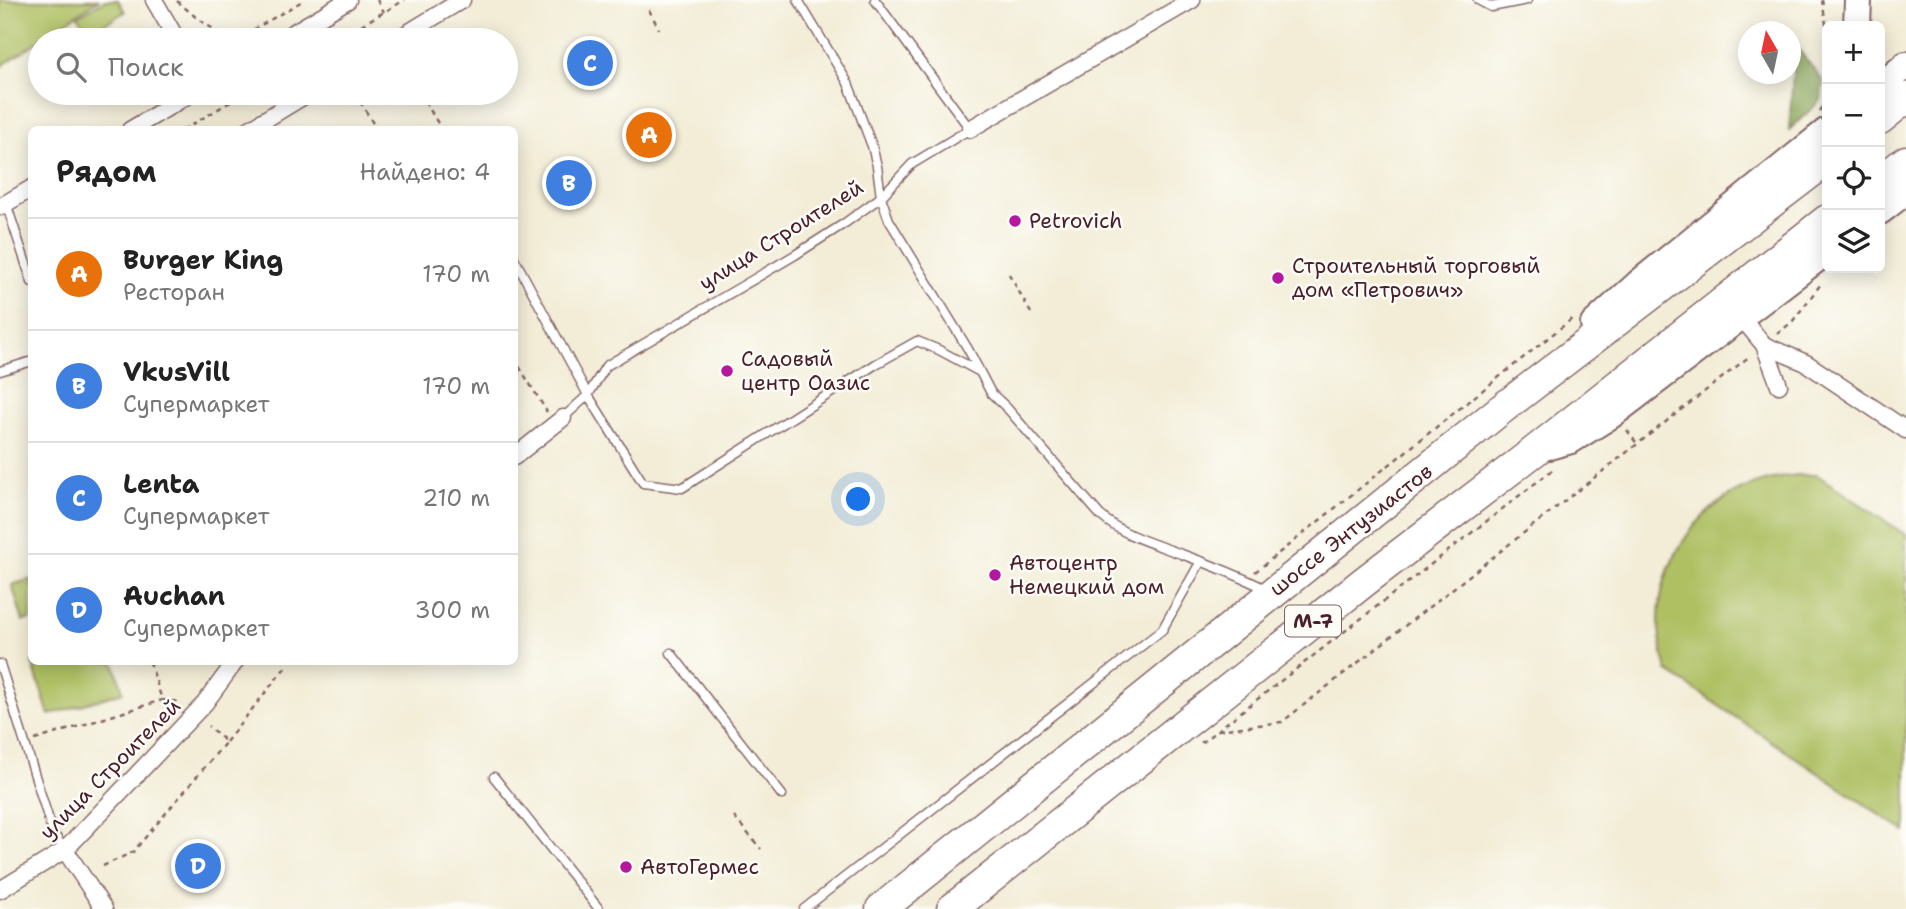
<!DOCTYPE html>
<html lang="ru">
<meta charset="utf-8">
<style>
:root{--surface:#fff;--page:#f2f2f2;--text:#222;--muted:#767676;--line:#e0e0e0;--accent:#2563eb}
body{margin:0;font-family:"Shantell Sans",sans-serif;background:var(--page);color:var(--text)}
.controls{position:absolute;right:21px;top:21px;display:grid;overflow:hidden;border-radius:10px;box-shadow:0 4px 18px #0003}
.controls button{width:63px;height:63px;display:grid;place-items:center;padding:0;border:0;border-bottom:2px solid var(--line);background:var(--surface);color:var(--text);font:35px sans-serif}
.compass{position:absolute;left:1738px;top:21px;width:63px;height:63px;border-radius:50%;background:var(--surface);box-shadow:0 4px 18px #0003;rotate:351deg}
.you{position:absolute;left:859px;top:500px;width:24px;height:24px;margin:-18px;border:5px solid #fff;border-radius:50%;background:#1a73e8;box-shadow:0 0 0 10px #1a73e833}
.badge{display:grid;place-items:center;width:46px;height:46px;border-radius:50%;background:var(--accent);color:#fff;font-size:23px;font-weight:700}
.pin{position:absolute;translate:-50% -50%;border:4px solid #fff;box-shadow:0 2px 7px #0006}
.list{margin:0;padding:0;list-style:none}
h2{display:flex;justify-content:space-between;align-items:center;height:91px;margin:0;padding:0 28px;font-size:30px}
h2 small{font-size:23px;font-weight:400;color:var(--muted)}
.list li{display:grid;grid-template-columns:46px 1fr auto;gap:21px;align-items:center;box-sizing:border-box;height:112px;padding:0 28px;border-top:2px solid var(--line)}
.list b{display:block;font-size:26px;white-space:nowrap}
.list p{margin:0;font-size:23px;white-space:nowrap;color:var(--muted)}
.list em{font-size:23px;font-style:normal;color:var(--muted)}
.icon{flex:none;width:38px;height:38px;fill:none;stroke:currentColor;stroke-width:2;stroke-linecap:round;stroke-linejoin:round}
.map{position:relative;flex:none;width:1906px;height:909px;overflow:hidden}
.search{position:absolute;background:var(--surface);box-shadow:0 4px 18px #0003;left:28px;top:28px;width:490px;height:77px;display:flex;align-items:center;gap:18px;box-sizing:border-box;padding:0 24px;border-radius:38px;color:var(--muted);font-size:26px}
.panel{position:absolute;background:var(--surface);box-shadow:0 4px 18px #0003;left:28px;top:126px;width:490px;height:539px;border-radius:10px}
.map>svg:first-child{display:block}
</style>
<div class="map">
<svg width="1906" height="909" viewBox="0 0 1906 909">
<rect width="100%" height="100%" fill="#fdfcf7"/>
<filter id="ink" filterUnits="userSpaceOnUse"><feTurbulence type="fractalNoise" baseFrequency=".0143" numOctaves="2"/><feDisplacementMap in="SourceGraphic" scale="14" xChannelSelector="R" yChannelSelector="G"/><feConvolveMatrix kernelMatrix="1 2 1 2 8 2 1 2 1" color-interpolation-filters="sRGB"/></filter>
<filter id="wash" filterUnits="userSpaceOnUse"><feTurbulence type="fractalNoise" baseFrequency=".00686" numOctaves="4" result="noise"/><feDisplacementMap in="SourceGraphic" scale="28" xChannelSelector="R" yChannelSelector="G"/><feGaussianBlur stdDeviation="1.57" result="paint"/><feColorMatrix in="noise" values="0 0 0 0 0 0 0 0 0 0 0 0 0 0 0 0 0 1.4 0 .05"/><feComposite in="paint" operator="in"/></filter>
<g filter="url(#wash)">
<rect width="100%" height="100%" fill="#f3edd7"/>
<g fill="#afc064" stroke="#7c7048" stroke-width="2">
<path d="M0 0H98L0 67Z"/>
<path d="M105 0H118L125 12 89 33 78 16Z"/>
<path d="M1798 475H1817L1906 535V832L1667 671C1663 655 1659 640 1659 624 1658 564 1696 506 1752 485 1767 479 1782 477 1798 475Z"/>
<path d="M31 579V619L23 621 12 585Z"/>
<path d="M32 662H114L123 692 49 715Z"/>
</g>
<path fill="#8ba65a" stroke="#6a6242" stroke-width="2" d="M1795 45 1823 81 1821 100 1789 130Z"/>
</g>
<g filter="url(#ink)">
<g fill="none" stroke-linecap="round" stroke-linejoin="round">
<defs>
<g id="lane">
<path d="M798 0 848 83 872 146 877 166 881 197 889 220 968 349 991 393 1007 408 1100 515C1123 536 1155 544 1184 555 1212 565 1239 576 1266 589"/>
<path d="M1478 0 1491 7 1527 0"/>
<path d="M6 203 32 282"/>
<path d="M514 258 588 395 643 483 682 488 876 364 917 341 939 350 978 371"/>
<path d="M0 371 32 361"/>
<path d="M563 418 588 395 606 366 795 255 845 223 881 197 912 164 970 129 875 0"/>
<path d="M671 653 782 795"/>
<path d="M0 664 53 833 65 850"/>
<path d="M494 777 599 909"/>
<path d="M804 909 1162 630 1201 561"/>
</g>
<g id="street">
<path d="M154 0 177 40"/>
<path d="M281 40 348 0"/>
<path d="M396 40 462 0"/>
<path d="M970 129 1192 0"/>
<path d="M130 130 192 93"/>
<path d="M248 130 309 93"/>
<path d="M0 207 32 188"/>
<path d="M1741 317 1764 345 1779 385"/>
<path d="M1764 345 1806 363 1906 430"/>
<path d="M514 457 563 418"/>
<path d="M65 850 104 909"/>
<path d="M0 890 65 850 205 703 235 662"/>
</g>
<g id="primary">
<path d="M1857 26 1858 0"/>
<path d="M1880 87 1906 65"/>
<path d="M1880 211 1906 191"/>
<path d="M1594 324 1639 283 1827 131"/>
<path d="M1549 446 1571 440 1611 415 1827 251"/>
</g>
<g id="highway">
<path d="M1880 119 1906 98"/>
<path d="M1880 181 1906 161"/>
<path d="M881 909 1499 411 1827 160"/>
<path d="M952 909 1365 581 1536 450 1827 220"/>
</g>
</defs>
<use href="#lane" stroke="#856767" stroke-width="11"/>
<use href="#street" stroke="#856767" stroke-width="19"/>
<use href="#primary" stroke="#856767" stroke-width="30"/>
<use href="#highway" stroke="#856767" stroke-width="33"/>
<g stroke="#856767" stroke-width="2.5" stroke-dasharray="5 5" stroke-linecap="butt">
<path d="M377 0 384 12"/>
<path d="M528 0 529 2"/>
<path d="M1822 0 1827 30"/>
<path d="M177 1 198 19 218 32 243 36"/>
<path d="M649 10 659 29"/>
<path d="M236 40 304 0"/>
<path d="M335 40 405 0"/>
<path d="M355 93 377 130"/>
<path d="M420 93 442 130"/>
<path d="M1819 111 1824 104 1827 92"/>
<path d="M183 130 245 93"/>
<path d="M1009 274 1031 313"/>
<path d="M1777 334 1792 322 1821 284"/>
<path d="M514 358 547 412"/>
<path d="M1627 430 1637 444"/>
<path d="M1255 572 1573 318"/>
<path d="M150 662 162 700 182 702"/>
<path d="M1218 730 1282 722 1750 356"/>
<path d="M35 740 162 700"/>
<path d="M226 742 288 664"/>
<path d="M1201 743 1555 468"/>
<path d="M734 817 761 849"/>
<path d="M103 866 133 852 226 742 208 726"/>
</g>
<use href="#lane" stroke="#fff" stroke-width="8"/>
<use href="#street" stroke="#fff" stroke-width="16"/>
<use href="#primary" stroke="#fff" stroke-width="26"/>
<use href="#highway" stroke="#fff" stroke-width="30"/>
</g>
</g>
<g fill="#b5179e" stroke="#fdfcf7" stroke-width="2.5">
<circle cx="1015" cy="221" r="7"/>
<circle cx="1278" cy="278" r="7"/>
<circle cx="727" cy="371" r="7"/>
<circle cx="995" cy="575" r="7"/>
<circle cx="626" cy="867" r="7"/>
</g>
<g text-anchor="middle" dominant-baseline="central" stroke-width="5" stroke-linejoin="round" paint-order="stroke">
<rect fill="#fdfcf7" stroke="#806168" stroke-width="2" x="1285" y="605.5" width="56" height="31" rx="5"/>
<g font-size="19" font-weight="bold" fill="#4a1f2b">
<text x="1313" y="621">М-7</text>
</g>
<g font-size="21" fill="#4a1f2b" stroke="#fdfcf7" text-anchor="start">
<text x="1029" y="221">Petrovich</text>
<text x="1292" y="266">Строительный торговый<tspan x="1292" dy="24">дом «Петрович»</tspan></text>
<text x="741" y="359">Садовый<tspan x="741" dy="24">центр Оазис</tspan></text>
<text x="1009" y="563">Автоцентр<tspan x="1009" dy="24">Немецкий дом</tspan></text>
<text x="640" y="867">АвтоГермес</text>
</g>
<g font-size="21" fill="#4a1f2b" stroke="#fdfcf7">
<text transform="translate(781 235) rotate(-32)">улица Строителей</text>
<text transform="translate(1351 530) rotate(-38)">шоссе Энтузиастов</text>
<text transform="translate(110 769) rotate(-45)">улица Строителей</text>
</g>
</g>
</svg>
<div class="controls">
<button>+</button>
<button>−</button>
<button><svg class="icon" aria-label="locate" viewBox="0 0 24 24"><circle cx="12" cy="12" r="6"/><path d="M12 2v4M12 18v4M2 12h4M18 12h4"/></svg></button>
<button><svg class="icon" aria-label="layers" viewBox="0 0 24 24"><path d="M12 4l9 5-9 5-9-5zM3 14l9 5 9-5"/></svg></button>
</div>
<svg class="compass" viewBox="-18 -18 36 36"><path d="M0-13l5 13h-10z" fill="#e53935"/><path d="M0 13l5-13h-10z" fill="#767676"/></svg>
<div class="you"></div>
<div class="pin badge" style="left:649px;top:135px;background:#e8710a">A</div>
<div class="pin badge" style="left:569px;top:183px;background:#3f7fe0">B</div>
<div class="pin badge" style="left:590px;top:63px;background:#3f7fe0">C</div>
<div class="pin badge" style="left:198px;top:866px;background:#3f7fe0">D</div>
<div class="search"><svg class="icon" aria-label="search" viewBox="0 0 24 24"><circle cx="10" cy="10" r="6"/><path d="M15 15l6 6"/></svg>Поиск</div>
<section class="panel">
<h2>Рядом<small>Найдено: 4</small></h2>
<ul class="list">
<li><span class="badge" style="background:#e8710a">A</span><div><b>Burger King</b><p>Ресторан</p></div><em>170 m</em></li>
<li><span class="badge" style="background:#3f7fe0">B</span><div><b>VkusVill</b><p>Супермаркет</p></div><em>170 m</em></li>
<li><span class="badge" style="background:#3f7fe0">C</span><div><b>Lenta</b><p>Супермаркет</p></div><em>210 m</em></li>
<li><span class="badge" style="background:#3f7fe0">D</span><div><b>Auchan</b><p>Супермаркет</p></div><em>300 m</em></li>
</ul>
</section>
</div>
